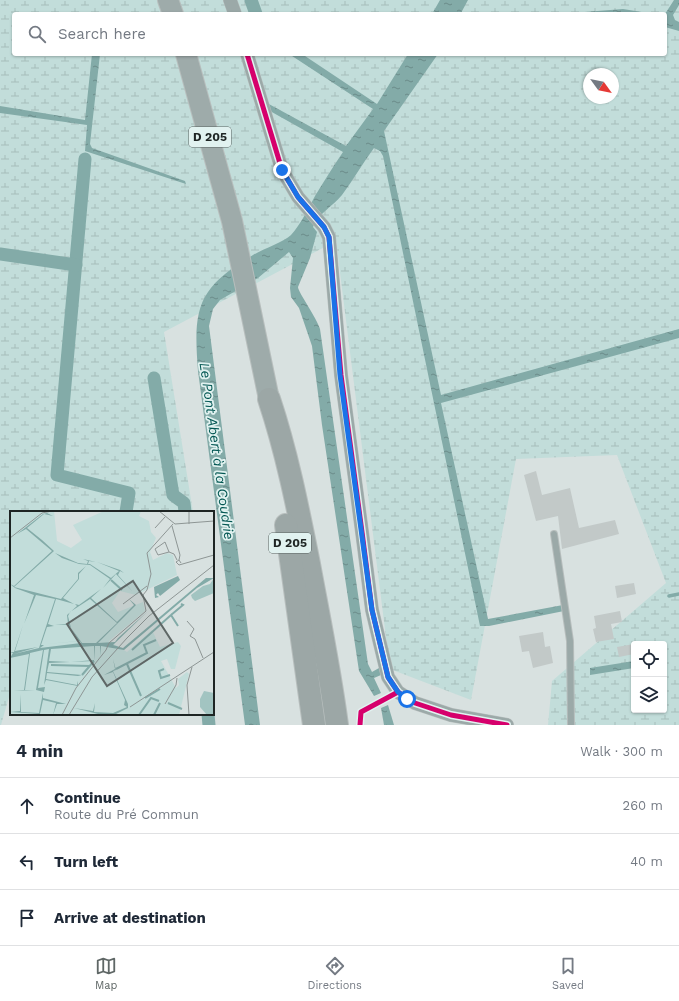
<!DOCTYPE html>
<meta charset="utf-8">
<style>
:root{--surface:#fff;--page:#f2f2f3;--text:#1f2937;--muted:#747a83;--line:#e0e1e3;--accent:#5f6766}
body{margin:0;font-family:"Work Sans",sans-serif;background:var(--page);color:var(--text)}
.controls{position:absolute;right:12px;bottom:12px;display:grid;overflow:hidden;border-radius:4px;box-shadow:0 1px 3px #0004}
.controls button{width:36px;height:36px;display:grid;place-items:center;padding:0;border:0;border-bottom:1px solid var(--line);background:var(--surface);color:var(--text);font:20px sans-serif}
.compass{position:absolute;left:583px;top:68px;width:36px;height:36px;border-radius:50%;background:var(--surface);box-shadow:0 1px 3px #0004;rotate:123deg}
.stop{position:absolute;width:12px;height:12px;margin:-9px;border:3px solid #1a73e8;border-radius:50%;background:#fff}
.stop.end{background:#1a73e8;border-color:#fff;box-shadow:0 1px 4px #0008}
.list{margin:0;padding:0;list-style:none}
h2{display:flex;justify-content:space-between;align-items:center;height:52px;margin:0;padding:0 16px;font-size:17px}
h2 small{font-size:13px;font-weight:400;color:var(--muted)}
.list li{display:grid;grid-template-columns:26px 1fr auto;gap:12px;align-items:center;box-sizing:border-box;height:56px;padding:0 16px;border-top:1px solid var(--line)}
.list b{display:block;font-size:15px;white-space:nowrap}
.list p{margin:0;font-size:13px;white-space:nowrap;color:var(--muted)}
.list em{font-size:13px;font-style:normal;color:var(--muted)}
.icon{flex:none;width:22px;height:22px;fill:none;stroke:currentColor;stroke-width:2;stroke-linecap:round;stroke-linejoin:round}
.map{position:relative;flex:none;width:679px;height:725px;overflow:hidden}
.search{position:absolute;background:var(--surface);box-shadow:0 1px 3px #0004;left:12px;right:12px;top:12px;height:44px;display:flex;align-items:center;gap:10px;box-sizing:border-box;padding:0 14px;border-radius:4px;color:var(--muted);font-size:15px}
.sheet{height:220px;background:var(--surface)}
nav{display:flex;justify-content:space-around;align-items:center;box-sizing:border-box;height:56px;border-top:1px solid var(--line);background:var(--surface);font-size:11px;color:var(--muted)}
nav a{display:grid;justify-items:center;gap:2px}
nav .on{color:var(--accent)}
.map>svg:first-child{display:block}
</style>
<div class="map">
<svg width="679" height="725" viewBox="0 0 679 725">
<defs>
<pattern id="wetland-marsh" width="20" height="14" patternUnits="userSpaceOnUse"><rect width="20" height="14" fill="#c2ddda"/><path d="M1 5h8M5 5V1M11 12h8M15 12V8" fill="none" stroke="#a6bebb"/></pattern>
<pattern id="water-ripples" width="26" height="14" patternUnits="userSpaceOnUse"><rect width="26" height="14" fill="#83aba8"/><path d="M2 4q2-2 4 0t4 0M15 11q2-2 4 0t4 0" fill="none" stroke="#6b8b89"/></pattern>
</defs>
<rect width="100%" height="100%" fill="#d8e1e0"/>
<path fill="url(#wetland-marsh)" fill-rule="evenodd" d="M0 0H679V725H548L552 681 666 583 617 455 516 459 471 700 390 669 336 241 164 332 193 512H11V690L1 725H0ZM14 14H665V54H14ZM589 74H613V98H589ZM634 644H664V710H634Z"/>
<g fill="url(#water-ripples)">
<path d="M440 0H468L461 13 463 14H432Z"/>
<path d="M674 0H679V5L673 15 675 20 679 22V31L665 27V14Z"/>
<path d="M623 9 654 14H559Z"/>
<path d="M92 54H100L90 144 92 148 185 181 186 184 85 151 87 125 0 113V106L85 120Z"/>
<path d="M289 54H302L377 104 408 54H438L384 131 441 395 679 329V338L441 403 488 619 563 605 564 611 489 626H480L383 156 380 151 374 148C363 163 353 180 342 195 331 208 321 211 313 227L317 232 310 258 298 287C298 292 317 318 320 329L368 664 372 672 379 668 381 675 374 678 381 693 374 696 359 671 322 425 312 346 299 308 291 297 290 288 293 258 289 252 258 278 220 300 213 309 209 326 260 725H245L198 371C193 308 197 288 253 255 263 249 284 242 291 235 301 224 308 209 315 196 324 181 333 167 343 152L270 111 267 103 346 146 373 109Z"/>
<path d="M634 661V668L590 675V668Z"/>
<path d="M388 705 394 725H384L381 708Z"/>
</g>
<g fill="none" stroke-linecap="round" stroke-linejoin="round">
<path stroke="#83aba8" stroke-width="3.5" d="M669 596 679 594"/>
<g stroke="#83aba8" stroke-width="13">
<path d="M251 0 256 14"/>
<path d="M85 159 57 475 129 493 126 512"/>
<path d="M0 254 76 265"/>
<path d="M154 378 173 495 184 503 185 512"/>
<path d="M208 714 209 725"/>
</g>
</g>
<g fill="#c2c9c8">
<path d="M536 471 542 495 570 488 579 528 615 520 619 534 562 549 558 516 536 521 524 475Z"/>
<path d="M634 583 636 594 617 598 615 586Z"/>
<path d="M620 611 622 622 611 624 614 639 596 642 593 629 596 628 594 616Z"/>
<path d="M543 632 545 647 550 646 553 663 533 668 529 651 522 652 519 636Z"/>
<path d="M634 644V654L619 657 617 647Z"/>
</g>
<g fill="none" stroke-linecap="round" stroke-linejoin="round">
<defs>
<path id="lane" d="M554 534 570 641 571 725"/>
<g id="street">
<path d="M230 0 235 14"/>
<path d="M247 54 282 170 298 197 324 227 329 237 341 375 362 532 372 610 388 677 398 692 415 703 451 715 507 725"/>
</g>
<g id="primary">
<path d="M168 0 173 14"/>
<path d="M186 54 232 221 269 399"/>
</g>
<g id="highway">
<path d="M269 399C287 453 298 509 309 564 319 618 330 671 337 725"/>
<path d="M286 525 314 725"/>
</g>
</defs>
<use href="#lane" stroke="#b7bebd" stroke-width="8"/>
<use href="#street" stroke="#b7bebd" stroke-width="14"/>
<use href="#primary" stroke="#b7bebd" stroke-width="22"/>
<use href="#highway" stroke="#b7bebd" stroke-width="24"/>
<use href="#lane" stroke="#9ba9a8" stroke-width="6"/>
<use href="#street" stroke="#9ba9a8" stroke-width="13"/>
<use href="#primary" stroke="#9eabaa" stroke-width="20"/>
<use href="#highway" stroke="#9ca7a6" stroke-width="22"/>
<defs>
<g id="cycleway">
<path d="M247 54 282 170 298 197 324 227 329 237 341 375 362 532 372 610 388 677 398 692 415 703 451 715 507 725"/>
<path d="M360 725 361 712 398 692"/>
</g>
</defs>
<use href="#cycleway" stroke="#e1f2f0" stroke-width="8"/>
<use href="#cycleway" stroke="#d6006c" stroke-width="5"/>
</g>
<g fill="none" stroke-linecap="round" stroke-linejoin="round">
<path stroke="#1a73e8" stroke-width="5" d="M282 170 298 197 324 227 329 237 340 375 372 610 388 677 398 692 407 699"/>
</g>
<g text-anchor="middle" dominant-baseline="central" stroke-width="3.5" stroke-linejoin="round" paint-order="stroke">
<g fill="#e1f2f0" stroke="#586261" stroke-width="1">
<rect x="189" y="127" width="42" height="20" rx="3"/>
<rect x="269" y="533" width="42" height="20" rx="3"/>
</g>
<g font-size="12" font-weight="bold" fill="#1e2524">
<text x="210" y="137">D 205</text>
<text x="290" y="543">D 205</text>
</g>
<g font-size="14" font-style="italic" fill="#035753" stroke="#e1f2f0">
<text transform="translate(217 451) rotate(82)">Le Pont Abert à la Coudrie</text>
</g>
</g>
<g transform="translate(10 511)">
<rect width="204" height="204" fill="#d8e1e0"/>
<path d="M204 67V82L185 90 182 87 181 84 193 75 200 73ZM194 180 204 182V204H197L190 196V188Z" fill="#a2c4c1"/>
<path d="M0 0H44L47 30 61 37 72 29 63 14 94 0H131L129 5 139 10 141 21 146 27 140 41 143 49 157 42 163 44 167 64 126 84 110 80 102 92 108 101 133 91 135 100 99 130 117 141 142 119 150 136 168 131 171 135 165 158H161L157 148 151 150 166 177 169 174 168 168 177 161 179 163 169 204H0Z" fill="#c2ddda"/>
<path d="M37 2 43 5 34 3 17 17 32 29 44 40 4 76 51 88 68 68V62L76 55 69 63V68L53 87 64 93 46 88 38 113 44 115 37 116 31 134H34L30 137 71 132 70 130 36 133 69 130 59 114H45L58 113 57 104 67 95 65 93 69 94 91 78 81 87 107 111 124 94 119 88 126 94 88 132 105 131 108 127 138 100 103 134 113 137 196 67H204L187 77 114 139 91 135 90 145V135H85L84 150 61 151 84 149V135L41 138 39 150 60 151 39 152 37 161 72 164 68 165V169V165L37 162 36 168 67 174 68 170V175L36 169 34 174 39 138 34 139 28 177 35 176 34 181 26 179 33 139 20 142 15 179H25L4 180 14 179 19 143 0 147 3 142 0 141H4L13 114 5 140 28 136 4 143 29 137 45 88 26 84 14 113 24 84 5 77 0 73 4 75 42 40 16 18 7 23 33 3ZM80 88 107 112 86 132H72L61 117 58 105 60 101ZM45 42 68 52 77 53 78 50 73 48 86 51 79 50 78 53H80L101 67 109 60 87 51 110 59 114 62 110 60 108 64 123 81 106 63 93 77 100 68 80 54 69 53 52 47ZM168 65 170 69 150 85 148 82 146 84 149 86 145 87 144 76ZM103 148 106 159 103 160 118 193V197L104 204 88 203 64 197 83 200 85 192 84 201 103 202 117 196 114 194 115 189 103 161 94 164 105 158ZM33 182V187L56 193H47L43 204 46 192 33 189 30 203 0 201 10 200 11 183V201L29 202Z" fill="#83aba8" fill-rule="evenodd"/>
<path fill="none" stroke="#83aba8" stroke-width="2" d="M101 69 112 79M161 104 173 94 171 93M122 139 161 104 168 115M117 153 131 185M41 154 80 155M106 158 137 142 134 134 146 129M154 158 149 160 151 167 160 164M72 164 84 150M135 187 150 178M158 192 172 198M129 204 141 187 149 190M144 204 150 192"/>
<path fill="none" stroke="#8e9695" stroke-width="1" d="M149 0 165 13 204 10M179 0V13M162 15 170 44 169 49M145 17 155 6M0 27 32 2 42 0M155 31 159 41 148 44 145 38ZM159 41 164 43 167 49M171 52 169 49 166 51 169 54 204 44M113 93 137 75M177 110 184 118 180 125 185 128 193 147M117 127 139 105 204 54M155 193 166 174 167 167M120 196 204 141M52 204 66 177 96 139 99 132 136 100 133 84 137 79 141 63 137 42 163 13M59 204 82 166 117 127M179 204 177 174 182 156"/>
<path fill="#5f6766" fill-opacity="0.15" stroke="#5f6766" stroke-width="2" d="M123 70 163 132 97 175 57 113Z"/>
<rect width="204" height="204" fill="none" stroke="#1e2524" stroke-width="2"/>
</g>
</svg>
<div class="controls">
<button><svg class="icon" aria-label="locate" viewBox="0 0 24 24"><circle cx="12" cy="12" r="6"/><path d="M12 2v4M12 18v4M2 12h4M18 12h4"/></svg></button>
<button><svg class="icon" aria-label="layers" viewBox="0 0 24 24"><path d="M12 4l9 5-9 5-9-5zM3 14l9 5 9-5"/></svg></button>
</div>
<svg class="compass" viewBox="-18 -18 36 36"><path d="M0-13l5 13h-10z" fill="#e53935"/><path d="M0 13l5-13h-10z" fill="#747a83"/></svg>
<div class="stop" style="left:407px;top:699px"></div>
<div class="stop end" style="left:282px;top:170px"></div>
<div class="search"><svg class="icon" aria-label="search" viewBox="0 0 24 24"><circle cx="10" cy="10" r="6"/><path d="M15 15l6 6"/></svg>Search here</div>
</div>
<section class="sheet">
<h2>4 min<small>Walk · 300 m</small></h2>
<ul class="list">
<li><svg class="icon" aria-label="ahead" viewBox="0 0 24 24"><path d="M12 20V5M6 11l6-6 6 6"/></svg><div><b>Continue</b><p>Route du Pré Commun</p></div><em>260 m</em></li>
<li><svg class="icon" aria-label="left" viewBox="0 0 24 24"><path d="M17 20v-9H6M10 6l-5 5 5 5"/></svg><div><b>Turn left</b></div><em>40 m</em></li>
<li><svg class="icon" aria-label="arrive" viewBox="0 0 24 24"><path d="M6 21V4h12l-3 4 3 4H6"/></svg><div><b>Arrive at destination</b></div></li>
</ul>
</section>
<nav>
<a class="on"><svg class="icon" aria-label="map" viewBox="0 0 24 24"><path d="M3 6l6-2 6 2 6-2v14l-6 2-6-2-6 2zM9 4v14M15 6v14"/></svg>Map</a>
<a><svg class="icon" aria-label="directions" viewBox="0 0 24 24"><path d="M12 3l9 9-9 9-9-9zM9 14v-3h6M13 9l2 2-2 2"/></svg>Directions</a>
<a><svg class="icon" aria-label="saved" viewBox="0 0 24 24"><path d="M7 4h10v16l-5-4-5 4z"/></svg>Saved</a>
</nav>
